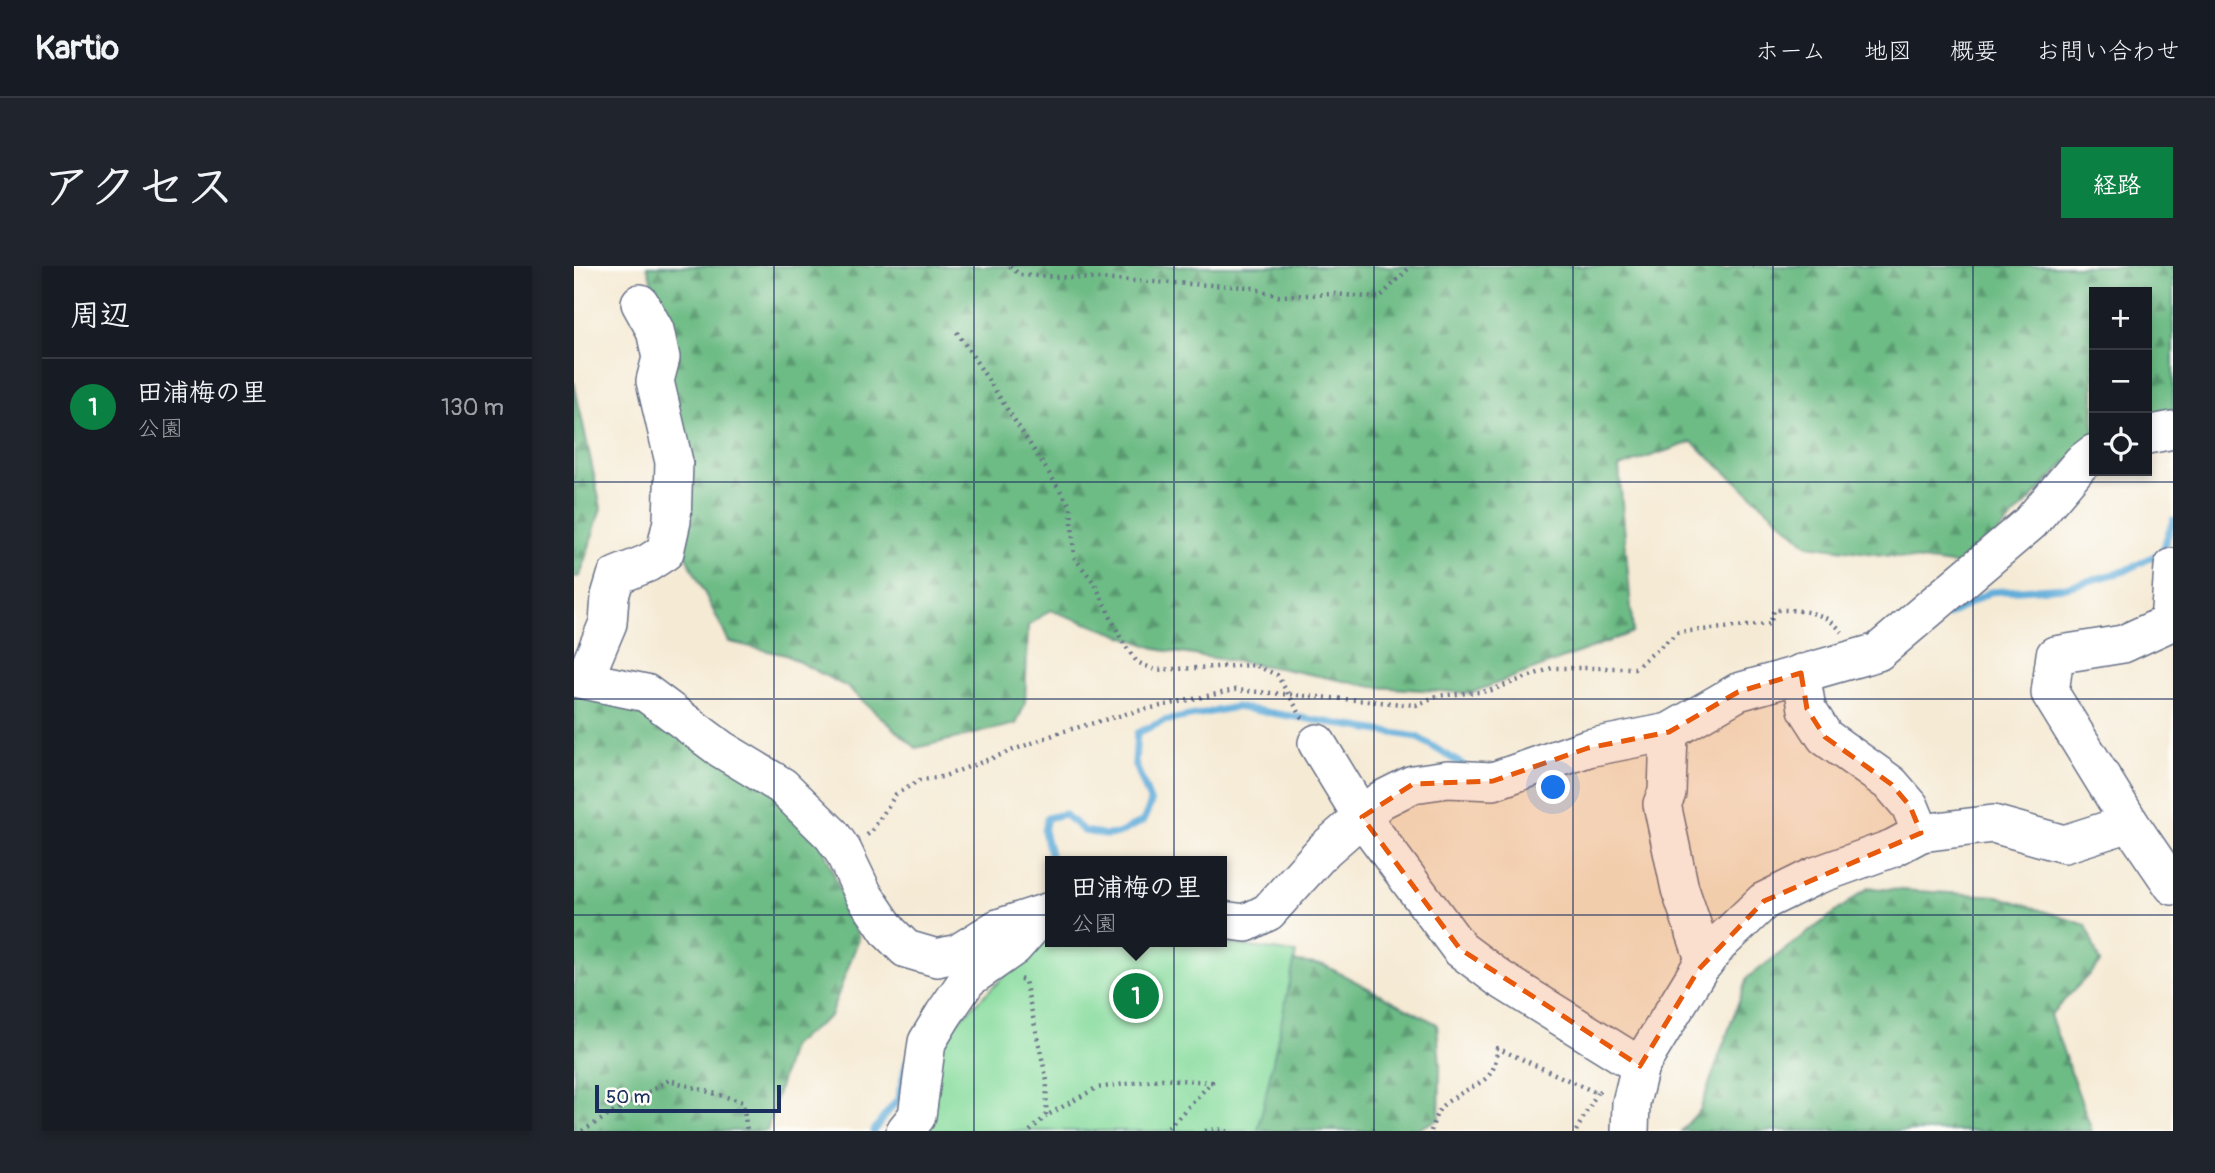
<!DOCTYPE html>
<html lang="ja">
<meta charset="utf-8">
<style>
:root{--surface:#171b24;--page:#20242c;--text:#f1f3f6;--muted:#9ea1a6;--line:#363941;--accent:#0b8043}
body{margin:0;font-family:Pangolin,"Klee One",sans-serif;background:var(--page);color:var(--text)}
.controls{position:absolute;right:21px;top:21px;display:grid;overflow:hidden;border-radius:0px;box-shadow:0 4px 10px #0003}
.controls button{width:63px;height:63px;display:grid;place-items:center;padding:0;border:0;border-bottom:2px solid var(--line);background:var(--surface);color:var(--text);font:35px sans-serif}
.scale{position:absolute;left:21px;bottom:18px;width:186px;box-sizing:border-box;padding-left:7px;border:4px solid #1b2f5e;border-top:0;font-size:19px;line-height:24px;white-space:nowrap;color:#1b2f5e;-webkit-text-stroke:5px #fdfcf7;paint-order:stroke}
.you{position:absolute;left:980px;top:522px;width:24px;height:24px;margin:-18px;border:5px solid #fff;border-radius:50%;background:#1a73e8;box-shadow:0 0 0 10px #1a73e833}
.badge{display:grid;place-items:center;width:46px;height:46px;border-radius:50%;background:var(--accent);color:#fff;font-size:23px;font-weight:700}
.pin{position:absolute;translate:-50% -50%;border:4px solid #fff;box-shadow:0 2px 7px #0006}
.popup{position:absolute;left:471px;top:590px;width:182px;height:91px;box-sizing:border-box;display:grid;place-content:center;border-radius:0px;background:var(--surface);filter:drop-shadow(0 2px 5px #0005);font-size:23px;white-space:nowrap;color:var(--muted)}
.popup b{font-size:26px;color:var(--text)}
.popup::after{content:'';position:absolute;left:50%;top:100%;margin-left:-14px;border:14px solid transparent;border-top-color:var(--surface)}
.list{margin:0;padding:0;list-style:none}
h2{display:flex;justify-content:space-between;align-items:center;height:91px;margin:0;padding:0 28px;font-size:30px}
h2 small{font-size:23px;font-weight:400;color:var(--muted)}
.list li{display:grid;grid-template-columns:46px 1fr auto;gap:21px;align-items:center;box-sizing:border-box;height:98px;padding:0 28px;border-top:2px solid var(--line)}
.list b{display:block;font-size:26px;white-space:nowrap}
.list p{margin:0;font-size:23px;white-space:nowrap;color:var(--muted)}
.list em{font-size:23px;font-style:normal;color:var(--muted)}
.icon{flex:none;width:38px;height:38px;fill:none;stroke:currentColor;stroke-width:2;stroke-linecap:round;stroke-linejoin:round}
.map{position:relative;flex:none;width:1599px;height:865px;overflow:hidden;border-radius:0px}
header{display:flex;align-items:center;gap:42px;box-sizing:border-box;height:98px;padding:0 35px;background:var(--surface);border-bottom:2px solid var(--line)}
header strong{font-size:33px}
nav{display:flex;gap:38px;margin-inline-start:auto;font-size:24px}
.intro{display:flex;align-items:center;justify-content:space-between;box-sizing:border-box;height:168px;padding:0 42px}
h1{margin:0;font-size:49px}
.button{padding:18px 32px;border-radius:0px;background:var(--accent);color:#fff;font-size:24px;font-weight:700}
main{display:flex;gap:42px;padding:0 42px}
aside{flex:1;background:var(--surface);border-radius:0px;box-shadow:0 4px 10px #0003}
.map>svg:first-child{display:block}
</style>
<header>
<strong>Kartio</strong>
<nav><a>ホーム</a><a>地図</a><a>概要</a><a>お問い合わせ</a></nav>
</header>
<div class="intro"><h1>アクセス</h1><a class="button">経路</a></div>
<main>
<aside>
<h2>周辺<small></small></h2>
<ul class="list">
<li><span class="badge">1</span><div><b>田浦梅の里</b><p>公園</p></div><em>130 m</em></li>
</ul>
</aside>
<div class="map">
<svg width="1599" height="865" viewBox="0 0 1599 865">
<defs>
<pattern id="forest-firs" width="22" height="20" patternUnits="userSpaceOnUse" patternTransform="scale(1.75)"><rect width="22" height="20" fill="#6dbc85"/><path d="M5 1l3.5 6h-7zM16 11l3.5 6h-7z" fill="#599970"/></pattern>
</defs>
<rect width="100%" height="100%" fill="#fdfcf7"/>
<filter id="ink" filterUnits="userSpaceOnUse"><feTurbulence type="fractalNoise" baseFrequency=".0143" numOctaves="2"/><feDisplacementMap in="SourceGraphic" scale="14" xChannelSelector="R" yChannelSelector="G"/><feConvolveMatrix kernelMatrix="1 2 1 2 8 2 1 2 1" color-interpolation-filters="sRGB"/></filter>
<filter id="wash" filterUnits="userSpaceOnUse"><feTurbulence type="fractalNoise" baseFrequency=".00686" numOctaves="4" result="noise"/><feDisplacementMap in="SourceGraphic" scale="28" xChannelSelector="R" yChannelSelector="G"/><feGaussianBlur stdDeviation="1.57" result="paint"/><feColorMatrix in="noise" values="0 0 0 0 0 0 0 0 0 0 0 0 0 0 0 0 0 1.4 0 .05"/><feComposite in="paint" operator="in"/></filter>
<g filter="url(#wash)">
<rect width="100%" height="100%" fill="#f5ead4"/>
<g fill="url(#forest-firs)" stroke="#447672" stroke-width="2">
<path d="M73 0H1132L1152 4 1160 0H1599V144L1573 150V26H1520V168L1392 300 1234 279 1118 176 1045 201 1059 366 897 427 800 421 705 402 587 384 476 344 454 360 451 438 442 458 342 482 273 421 212 389 155 376 109 284 91 59Z"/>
<path d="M0 116 27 242 6 310 0 311Z"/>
<path d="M0 401 97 429 243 566 285 672 256 750 217 780 193 865H0Z"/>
<path d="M1294 622 1424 630 1512 659 1526 697 1476 749 1518 865H1107L1126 844 1173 712Z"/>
<path d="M646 687 750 699 863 758 866 800 865 853 839 865H328Z"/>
</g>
<path fill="#87dc9e" stroke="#51867e" stroke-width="2" d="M476 666V676H638L722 687 684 865H353L366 772Z"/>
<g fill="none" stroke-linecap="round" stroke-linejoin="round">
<g stroke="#62adda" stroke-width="7">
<path d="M1374 349 1416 326 1492 321 1551 305 1588 286 1599 254"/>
<path d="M478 595 470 565 473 552 490 548 510 565 532 569 544 568 569 555 577 537 561 497 563 467 590 455 662 441 843 471 889 499"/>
<path d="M299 865 324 833 333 795"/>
</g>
</g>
</g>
<g filter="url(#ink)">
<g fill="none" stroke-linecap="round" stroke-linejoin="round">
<defs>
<g id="minor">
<path d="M1573 169 1599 164"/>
<path d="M1599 301 1595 357 1549 378 1481 389 1476 427 1556 557 1599 620"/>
<path d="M0 412 72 427 147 483 208 520 258 569 269 585 290 629 315 666 332 683 363 692 384 687 424 662 476 645"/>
<path d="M10 414 34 357 36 330 42 310 74 297 91 286 98 255 100 196 81 115 87 92 81 64 66 37"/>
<path d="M1095 466 1093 527 1088 538 1106 623 1131 696"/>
<path d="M743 477 788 551 886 683 926 713 1066 800"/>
<path d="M1347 567 1419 558 1490 578 1556 557"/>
<path d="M648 654 672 657 694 646 750 584 807 534 839 518 874 513 919 515 1014 482 1095 466 1164 426 1304 386 1456 257 1507 197 1520 187"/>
<path d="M331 865 343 850 353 776 370 748 394 713 440 681 456 663"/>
<path d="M1056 865 1057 837 1066 800 1125 703 1146 677 1190 635 1241 610 1319 582 1347 567 1336 540 1317 518 1251 471 1233 443 1227 407"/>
</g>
</defs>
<use href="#minor" stroke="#677087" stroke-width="40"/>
<g stroke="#677087" stroke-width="4.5" stroke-dasharray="2 5" stroke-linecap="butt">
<path d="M436 0 446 9 675 21 704 30 759 28 805 32 837 0"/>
<path d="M1178 0H1184"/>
<path d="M383 66 497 241 500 291 521 318 548 375 563 396 581 404 681 399 703 409 729 453"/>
<path d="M293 569 297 566 322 528 346 514 368 511 487 466 559 446 661 424 842 439 863 430 915 425 978 402H1061L1104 366 1196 358 1200 344C1226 344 1250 344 1268 366"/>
<path d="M446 713 451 715 473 815 472 850 522 822 588 813 638 816 591 865"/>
<path d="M8 865 95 814 169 836 173 865"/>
<path d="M456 865 472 850"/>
<path d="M631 865 643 863 653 865"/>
<path d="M857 865C859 858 861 850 865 844 868 839 873 836 878 833 903 815 922 818 923 782L1023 827 1029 823"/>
<path d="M1002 865 1023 827"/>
</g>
<use href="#minor" stroke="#fff" stroke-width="37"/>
</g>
</g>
<path fill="#e8590c" fill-opacity="0.2" stroke="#e8590c" stroke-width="5" stroke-dasharray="14 9" stroke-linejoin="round" d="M1227 407 1233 443 1251 471 1317 518 1336 540 1347 567 1190 635 1125 703 1066 800 886 683 788 551 839 518 919 515 1014 482 1095 466 1164 426Z"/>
<path fill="none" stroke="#1b2f5e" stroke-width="2" stroke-opacity="0.55" d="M200 0V865M400 0V865M600 0V865M800 0V865M999 0V865M1199 0V865M1399 0V865M0 216H1599M0 433H1599M0 649H1599"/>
</svg>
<div class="controls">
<button>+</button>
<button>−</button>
<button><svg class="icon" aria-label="locate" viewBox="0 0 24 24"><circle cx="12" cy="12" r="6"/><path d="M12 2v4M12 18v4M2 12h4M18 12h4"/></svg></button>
</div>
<div class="scale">50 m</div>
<div class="you"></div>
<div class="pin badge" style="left:562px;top:730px">1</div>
<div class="popup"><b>田浦梅の里</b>公園</div>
</div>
</main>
